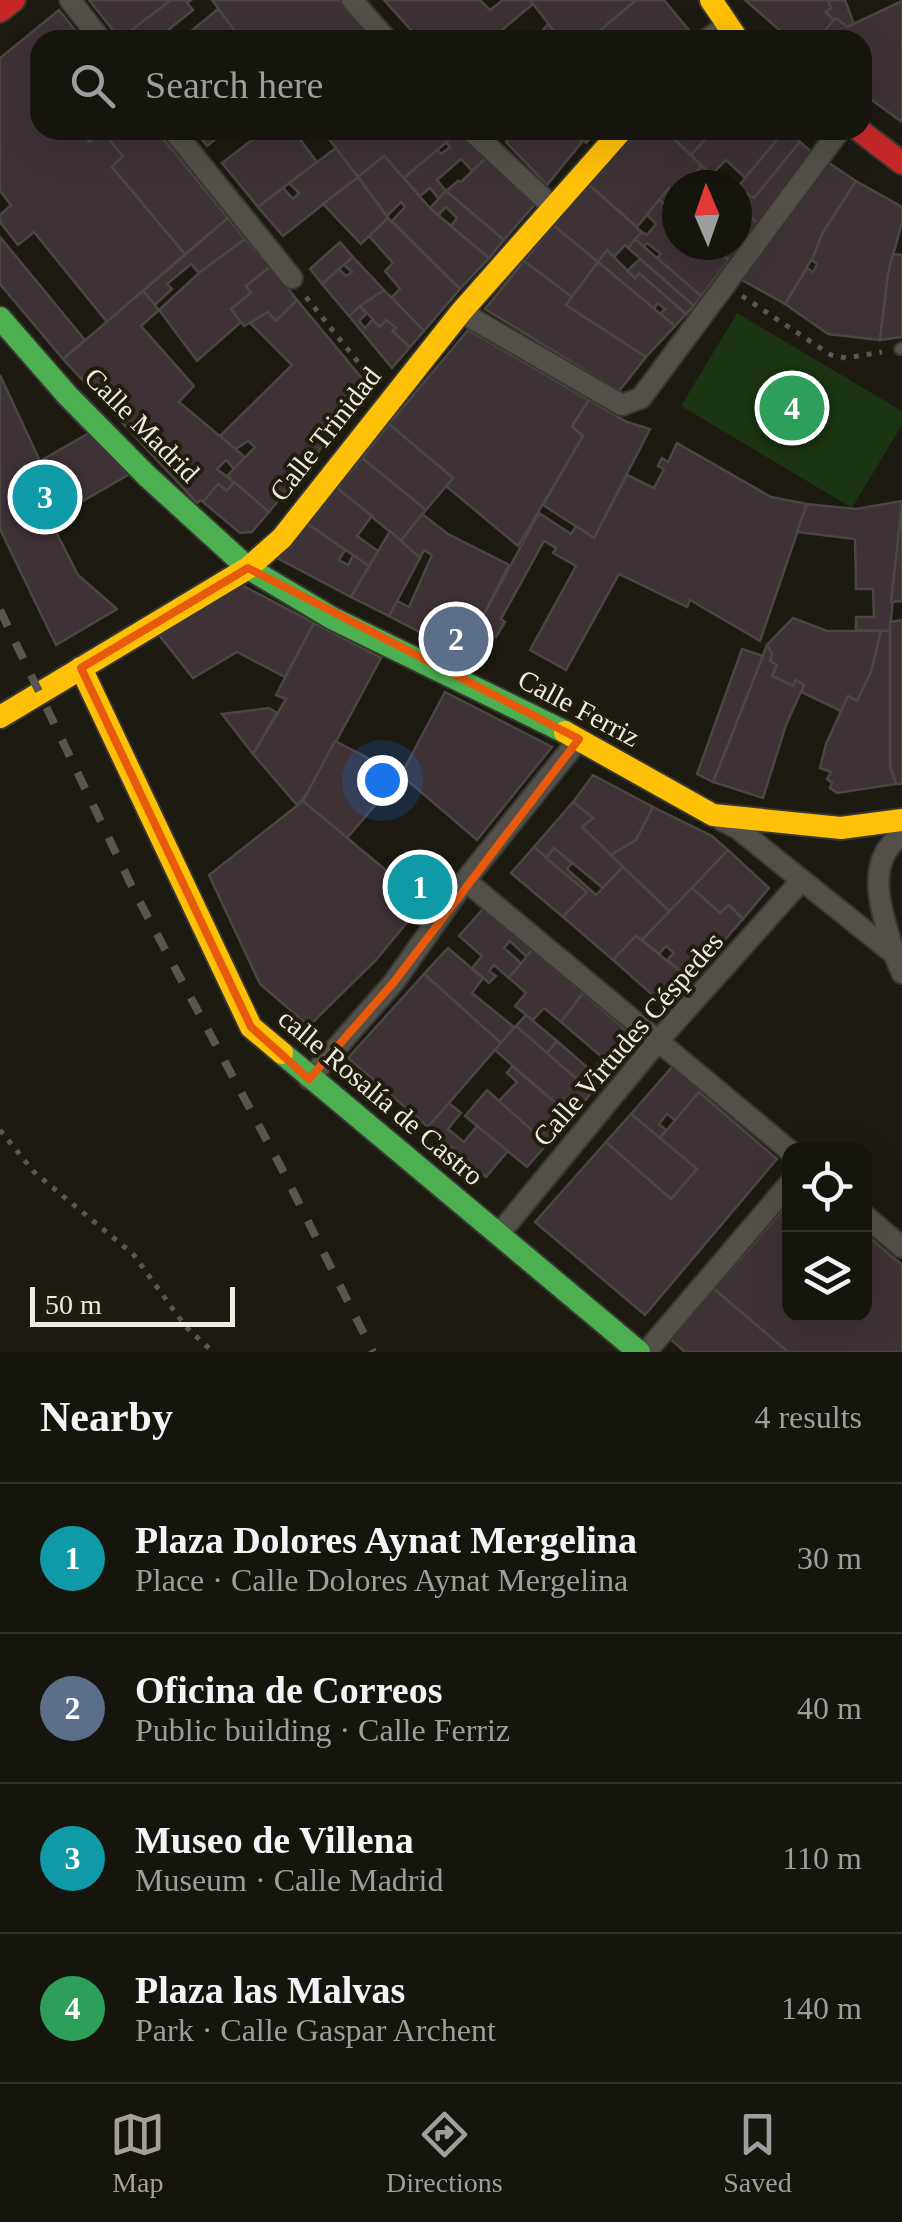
<!DOCTYPE html>
<meta charset="utf-8">
<style>
:root{--surface:#15140d;--page:#22211b;--text:#f1f3f6;--muted:#9d9e9d;--line:#34332e;--accent:#a4a298}
body{margin:0;font-family:Georgia,serif;background:var(--page);color:var(--text)}
.controls{position:absolute;right:30px;bottom:30px;display:grid;overflow:hidden;border-radius:20px;box-shadow:0 10px 40px #0002}
.controls button{width:90px;height:90px;display:grid;place-items:center;padding:0;border:0;border-bottom:2px solid var(--line);background:var(--surface);color:var(--text);font:50px sans-serif}
.compass{position:absolute;left:662px;top:170px;width:90px;height:90px;border-radius:50%;background:var(--surface);box-shadow:0 10px 40px #0002;rotate:358deg}
.scale{position:absolute;left:30px;bottom:25px;width:205px;box-sizing:border-box;padding-left:10px;border:5px solid #eeece0;border-top:0;font-size:28px;line-height:35px;white-space:nowrap;color:#eeece0;-webkit-text-stroke:8px #211d0c;paint-order:stroke}
.you{position:absolute;left:382px;top:780px;width:35px;height:35px;margin:-25px;border:8px solid #fff;border-radius:50%;background:#1a73e8;box-shadow:0 0 0 15px #1a73e833}
.badge{display:grid;place-items:center;width:65px;height:65px;border-radius:50%;background:var(--accent);color:#fff;font-size:32px;font-weight:700}
.pin{position:absolute;translate:-50% -50%;border:5px solid #fff;box-shadow:0 2px 10px #0006}
.list{margin:0;padding:0;list-style:none}
h2{display:flex;justify-content:space-between;align-items:center;height:130px;margin:0;padding:0 40px;font-size:42px}
h2 small{font-size:32px;font-weight:400;color:var(--muted)}
.list li{display:grid;grid-template-columns:65px 1fr auto;gap:30px;align-items:center;box-sizing:border-box;height:150px;padding:0 40px;border-top:2px solid var(--line)}
.list b{display:block;font-size:38px;white-space:nowrap}
.list p{margin:0;font-size:32px;white-space:nowrap;color:var(--muted)}
.list em{font-size:32px;font-style:normal;color:var(--muted)}
.icon{flex:none;width:55px;height:55px;fill:none;stroke:currentColor;stroke-width:2;stroke-linecap:round;stroke-linejoin:round}
.map{position:relative;flex:none;width:902px;height:1352px;overflow:hidden}
.search{position:absolute;background:var(--surface);box-shadow:0 10px 40px #0002;left:30px;right:30px;top:30px;height:110px;display:flex;align-items:center;gap:25px;box-sizing:border-box;padding:0 35px;border-radius:30px;color:var(--muted);font-size:38px}
.sheet{height:730px;background:var(--surface)}
nav{display:flex;justify-content:space-around;align-items:center;box-sizing:border-box;height:140px;border-top:2px solid var(--line);background:var(--surface);font-size:28px;color:var(--muted)}
nav a{display:grid;justify-items:center;gap:5px}
nav .on{color:var(--accent)}
.map>svg:first-child{display:block}
</style>
<div class="map">
<svg width="902" height="1352" viewBox="0 0 902 1352">
<rect width="100%" height="100%" fill="#1c1a11"/>
<path fill="#1b3411" d="M737 313 902 411V425L852 508 681 406Z"/>
<g fill="#3e3237" stroke="#4a4644" stroke-width="2.5">
<path d="M89 0H171L120 39Z"/>
<path d="M171 0H191L187 3 193 10 167 31 175 40 120 39Z"/>
<path d="M212 0H339L374 40H235L231 34 235 31Z"/>
<path d="M384 0H480L490 10 503 0H530L533 4 503 29 512 40H420Z"/>
<path d="M530 0H636L602 29 610 40H561Z"/>
<path d="M636 0H664L692 34 686 40H610L602 29Z"/>
<path d="M745 0H828L831 8 826 12 834 20 819 40H791Z"/>
<path d="M828 0H845L854 24 847 27 834 20 826 12 831 8Z"/>
<path d="M902 1V122L862 93V40L818 38 836 18 847 27Z"/>
<path d="M218 9 235 31 222 40 217 35 211 40H180Z"/>
<path d="M59 10 83 40H40V130H80L89 142 102 131 123 156 112 167 185 254 107 322 34 232 18 245 0 222V215L11 205 0 191V58Z"/>
<path d="M548 24 561 40H544L539 35Z"/>
<path d="M101 130H156L228 218 185 254 112 167 123 156Z"/>
<path d="M198 130H227L207 146 196 132Z"/>
<path d="M265 130H293L317 162 258 207 222 163Z"/>
<path d="M322 130H460V131L404 178 384 156 358 177Z"/>
<path d="M467 130 490 154 472 171 461 159 437 180 446 191 439 199 430 188 420 196 404 178 437 150 441 154 450 147 446 142 460 131Z"/>
<path d="M513 130H572L582 142 547 185 506 142Z"/>
<path d="M572 130H598L586 143Z"/>
<path d="M633 130H665L702 166 683 185H677L675 193 669 188 637 227 588 184Z"/>
<path d="M665 130 688 132 714 130 691 155Z"/>
<path d="M714 130H785L745 178 726 160 711 175 691 155Z"/>
<path d="M785 130 800 142 754 198 744 192 737 202V188Z"/>
<path d="M800 142 815 155 759 225 737 202 744 192 754 198Z"/>
<path d="M336 148 358 177 283 236 258 207 283 188 293 199 299 193 289 183Z"/>
<path d="M490 154 536 203 504 240 446 191 458 181 461 182Z"/>
<path d="M384 156 430 208 489 258 460 289 392 221 405 207 401 202 387 216 358 177Z"/>
<path d="M829 163 856 181 822 234 818 249 785 304 733 275Z"/>
<path d="M702 166 711 175 725 185H683Z"/>
<path d="M358 177 388 218 361 244 323 204Z"/>
<path d="M856 181 902 207V222L888 274 880 340 828 334 785 304 807 268 813 272 817 264 812 260 822 234Z"/>
<path d="M588 184 642 232 628 248 625 245 614 257 607 250 598 262 553 225Z"/>
<path d="M669 188 675 193 671 197 677 202V216L659 200Z"/>
<path d="M446 191 504 240 489 258 451 226 457 218 446 207 438 215 430 208Z"/>
<path d="M659 200 677 216V245H711L729 260 701 296 657 258 661 254 647 243 644 247 635 239 642 232 647 235 656 224 647 215Z"/>
<path d="M737 202 759 225 739 249 734 245H737Z"/>
<path d="M228 218 245 239 199 273 191 264 167 284 172 289 155 305 143 291Z"/>
<path d="M388 218 460 289 424 331 391 298 400 289 385 271 393 263 369 236Z"/>
<path d="M553 225 598 262 572 297 524 261Z"/>
<path d="M0 237 85 340 63 359 0 284Z"/>
<path d="M245 239 270 267 246 286 251 293 231 309 241 322 197 361 159 310 199 273Z"/>
<path d="M635 239 701 296 694 306 628 248Z"/>
<path d="M340 242 353 257 322 284 310 269Z"/>
<path d="M711 245H734L739 249 729 260Z"/>
<path d="M607 250 635 278 639 273 686 314 675 326 660 314 665 309 658 303 654 309 598 262Z"/>
<path d="M893 254 902 255V337L880 340 888 274Z"/>
<path d="M353 257 384 290 349 316 322 284 339 269 346 276 352 272 344 265Z"/>
<path d="M640 259 694 306 686 314 639 273 635 278 627 271Z"/>
<path d="M524 261 572 297 566 305 646 357 619 391 485 309Z"/>
<path d="M598 262 675 326 646 357 566 305Z"/>
<path d="M270 267 297 300 276 321 268 312 244 326 231 309 251 293 246 286Z"/>
<path d="M384 290 424 331 410 347 392 331 396 328 386 320 380 327 360 306Z"/>
<path d="M143 291 159 310 141 326 194 386 179 402 245 457 234 469 226 460 217 469 234 482 227 491 218 484 203 502 201 500 197 503 63 359Z"/>
<path d="M297 300 370 388 269 512 227 476 255 447 248 441 236 449 220 436 292 365 250 323 268 312 276 321Z"/>
<path d="M360 306 366 314 359 321 365 328 372 320 380 327 386 320 396 328 392 331 410 347 392 368 349 316Z"/>
<path d="M468 330 589 400 572 426 583 436 518 546 446 486 453 478 389 424Z"/>
<path d="M0 375 40 461 89 433 128 475 50 520 78 575 117 609 56 645 0 529Z"/>
<path d="M589 400 627 422 650 429 594 538 543 505 583 436 572 426Z"/>
<path d="M389 424 453 478 426 510 362 458Z"/>
<path d="M677 443 771 497 807 504 760 641 690 600 687 607 619 574 566 670 530 650 576 566 553 553 556 548 544 541 501 619 505 622 496 637 487 632 478 645 470 640 539 513 571 534 576 526 594 538 627 475 654 488 664 469 658 466 662 458 668 462Z"/>
<path d="M362 458 426 510 401 541 337 488Z"/>
<path d="M234 482 269 512 252 532 240 533 203 502 218 484 227 491Z"/>
<path d="M337 488 372 516 357 536 378 551 369 566 308 524Z"/>
<path d="M902 501 890 631 856 630V617H874L873 589H856L855 539 797 532 807 504 856 509Z"/>
<path d="M902 505V601L891 602Z"/>
<path d="M422 514 448 534 509 565 463 655 389 616 397 601 409 607 432 555 424 550 420 558 401 541Z"/>
<path d="M308 524 345 550 339 560 348 565 353 555 369 566 351 597 277 558Z"/>
<path d="M390 531 420 558 389 616 351 597Z"/>
<path d="M234 581 314 623 285 677 237 652 193 678 156 631Z"/>
<path d="M793 618 827 631H881L871 672 857 701 848 696 841 711 801 692 804 685 796 680 793 686 772 676 777 665 770 661 772 654 767 645Z"/>
<path d="M902 620V784H896L890 766V622Z"/>
<path d="M314 623 381 658 310 790 297 805 253 754 286 699 276 695Z"/>
<path d="M881 631H890V766L896 784 837 793 830 788 832 783 827 779 831 772 820 768 826 744 848 696 857 701 871 672Z"/>
<path d="M767 645 772 654 770 661 777 665 772 676 793 686 796 680 804 685 786 725 763 798 713 782Z"/>
<path d="M742 649 763 656 713 782 697 774Z"/>
<path d="M445 692 552 747 477 840 401 775Z"/>
<path d="M269 708 277 713 253 754 222 714Z"/>
<path d="M335 741 401 775 347 838 303 801Z"/>
<path d="M593 775 653 807 636 840 611 855 582 827 593 818 573 802Z"/>
<path d="M303 801 424 902 376 960 309 1026 260 984 209 875Z"/>
<path d="M573 802 593 818 582 827 623 867 603 888 554 848 546 858 534 847Z"/>
<path d="M653 807 712 836 728 850 670 912 611 855 636 840Z"/>
<path d="M534 847 587 892 563 917 511 873Z"/>
<path d="M554 848 572 863 567 869 596 895 623 867 670 912 642 940 636 936 613 960 563 917 587 892 546 858Z"/>
<path d="M728 850 769 888 743 919 729 905 720 913 692 888Z"/>
<path d="M692 888 720 913 729 905 743 919 690 979 667 960 674 953 666 946 659 954 642 940Z"/>
<path d="M483 909 532 950 527 957 510 941 504 948 521 963 509 978 494 965 489 971 496 976 489 983 472 968 482 956 459 936Z"/>
<path d="M636 936 690 979 666 1007 613 960Z"/>
<path d="M448 948 483 978 472 993 514 1027 501 1043 424 974Z"/>
<path d="M532 950 583 993 561 1022 544 1008 533 1020 515 1006 526 993 509 978Z"/>
<path d="M424 974 501 1043 428 1127 348 1058Z"/>
<path d="M583 993 638 1041 603 1081 592 1071 603 1058 561 1022Z"/>
<path d="M526 1015 557 1041 547 1053 516 1026Z"/>
<path d="M516 1026 592 1092 572 1117 495 1050Z"/>
<path d="M557 1041 603 1081 592 1092 547 1053Z"/>
<path d="M512 1066 572 1117 547 1144 499 1101 517 1082 507 1073Z"/>
<path d="M672 1067 701 1090 675 1120 667 1114 659 1124 666 1130 660 1138 631 1114Z"/>
<path d="M487 1090 547 1144 527 1167 465 1116Z"/>
<path d="M699 1092 777 1159 645 1315 535 1222 606 1142 671 1199 697 1169 660 1138Z"/>
<path d="M449 1103 461 1113 448 1129 464 1142 477 1126 508 1151 486 1177 428 1127Z"/>
<path d="M631 1114 697 1169 671 1199 606 1142Z"/>
<path d="M790 1202V1314H864V1233L902 1265V1352H788L714 1289Z"/>
<path d="M714 1289 788 1352H685L670 1339Z"/>
</g>
<g fill="none" stroke-linecap="round" stroke-linejoin="round">
<defs>
<path id="lane" d="M900 349 902 348"/>
<g id="street">
<path d="M70 0 101 40"/>
<path d="M352 0 387 40"/>
<path d="M706 40 727 26"/>
<path d="M173 130 292 278"/>
<path d="M470 130 554 208"/>
<path d="M461 312 622 405 641 398 840 130"/>
<path d="M723 821 737 828 894 954 902 973"/>
<path d="M466 881 790 1151"/>
<path d="M894 954C884 916 861 863 902 835"/>
<path d="M309 1079 394 982 468 877 579 739"/>
<path d="M864 1215 902 1247"/>
<path d="M499 1234 658 1041 801 881"/>
<path d="M646 1352 790 1183"/>
</g>
<g id="fast">
<path d="M0 318 68 396 147 476 248 568 332 618 565 732"/>
<path d="M282 1053 639 1352"/>
</g>
<g id="slow">
<path d="M711 0 738 40"/>
<path d="M81 668 251 1027 282 1053"/>
<path d="M0 717 248 568 282 538 461 312 622 130"/>
<path d="M565 732 713 815 841 828 902 820"/>
</g>
<g id="jam">
<path d="M0 11 14 0"/>
<path d="M859 130 902 163"/>
</g>
</defs>
<use href="#lane" stroke="#383731" stroke-width="14"/>
<use href="#street" stroke="#383731" stroke-width="24"/>
<use href="#fast" stroke="#383731" stroke-width="26"/>
<use href="#slow" stroke="#383731" stroke-width="26"/>
<use href="#jam" stroke="#383731" stroke-width="26"/>
<g stroke="#595852" stroke-width="5" stroke-dasharray="5 8" stroke-linecap="butt">
<path d="M742 296 831 355 846 358 882 352"/>
<path d="M306 297 374 382"/>
<path d="M0 1130 34 1172 133 1254 186 1327 213 1352"/>
</g>
<use href="#lane" stroke="#525049" stroke-width="10"/>
<use href="#street" stroke="#525049" stroke-width="20"/>
<use href="#fast" stroke="#4caf50" stroke-width="22"/>
<use href="#slow" stroke="#ffc107" stroke-width="22"/>
<use href="#jam" stroke="#c62828" stroke-width="22"/>
<path stroke="#58564f" stroke-width="8" stroke-dasharray="18 18" stroke-linecap="butt" d="M0 610 135 893 281 1167 373 1352"/>
</g>
<path fill="none" stroke="#e8590c" stroke-width="8" stroke-linejoin="round" d="M248 568 579 739 394 982 309 1079 251 1027 81 668Z"/>
<g text-anchor="middle" dominant-baseline="central" stroke-width="8" stroke-linejoin="round" paint-order="stroke">
<g font-size="28" fill="#eeece0" stroke="#211d0c">
<text transform="translate(142 425) rotate(45)">Calle Madrid</text>
<text transform="translate(325 434) rotate(-52)">Calle Trinidad</text>
<text transform="translate(579 708) rotate(28)">Calle Ferriz</text>
<text transform="translate(628 1039) rotate(-49)">Calle Virtudes Céspedes</text>
<text transform="translate(381 1097) rotate(40)">calle Rosalía de Castro</text>
</g>
</g>
</svg>
<div class="controls">
<button><svg class="icon" aria-label="locate" viewBox="0 0 24 24"><circle cx="12" cy="12" r="6"/><path d="M12 2v4M12 18v4M2 12h4M18 12h4"/></svg></button>
<button><svg class="icon" aria-label="layers" viewBox="0 0 24 24"><path d="M12 4l9 5-9 5-9-5zM3 14l9 5 9-5"/></svg></button>
</div>
<svg class="compass" viewBox="-18 -18 36 36"><path d="M0-13l5 13h-10z" fill="#e53935"/><path d="M0 13l5-13h-10z" fill="#9d9e9d"/></svg>
<div class="scale">50 m</div>
<div class="you"></div>
<div class="pin badge" style="left:420px;top:887px;background:#0f9aa8">1</div>
<div class="pin badge" style="left:456px;top:639px;background:#5c6f8a">2</div>
<div class="pin badge" style="left:45px;top:497px;background:#0f9aa8">3</div>
<div class="pin badge" style="left:792px;top:408px;background:#2e9e5b">4</div>
<div class="search"><svg class="icon" aria-label="search" viewBox="0 0 24 24"><circle cx="10" cy="10" r="6"/><path d="M15 15l6 6"/></svg>Search here</div>
</div>
<section class="sheet">
<h2>Nearby<small>4 results</small></h2>
<ul class="list">
<li><span class="badge" style="background:#0f9aa8">1</span><div><b>Plaza Dolores Aynat Mergelina</b><p>Place · Calle Dolores Aynat Mergelina</p></div><em>30 m</em></li>
<li><span class="badge" style="background:#5c6f8a">2</span><div><b>Oficina de Correos</b><p>Public building · Calle Ferriz</p></div><em>40 m</em></li>
<li><span class="badge" style="background:#0f9aa8">3</span><div><b>Museo de Villena</b><p>Museum · Calle Madrid</p></div><em>110 m</em></li>
<li><span class="badge" style="background:#2e9e5b">4</span><div><b>Plaza las Malvas</b><p>Park · Calle Gaspar Archent</p></div><em>140 m</em></li>
</ul>
</section>
<nav>
<a class="on"><svg class="icon" aria-label="map" viewBox="0 0 24 24"><path d="M3 6l6-2 6 2 6-2v14l-6 2-6-2-6 2zM9 4v14M15 6v14"/></svg>Map</a>
<a><svg class="icon" aria-label="directions" viewBox="0 0 24 24"><path d="M12 3l9 9-9 9-9-9zM9 14v-3h6M13 9l2 2-2 2"/></svg>Directions</a>
<a><svg class="icon" aria-label="saved" viewBox="0 0 24 24"><path d="M7 4h10v16l-5-4-5 4z"/></svg>Saved</a>
</nav>
